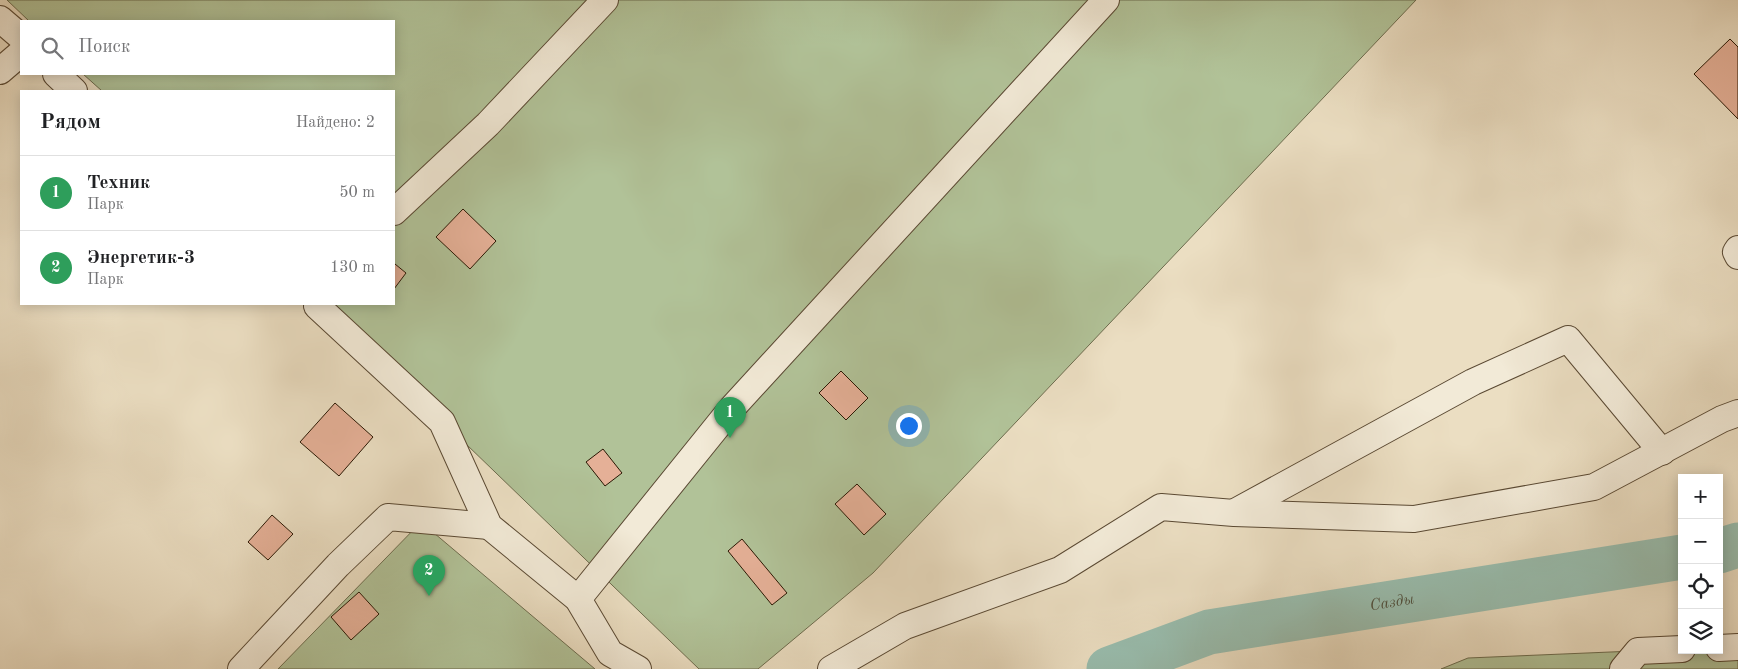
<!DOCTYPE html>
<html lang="ru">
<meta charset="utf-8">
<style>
:root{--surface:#fff;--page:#f6f6f6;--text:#202124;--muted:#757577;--line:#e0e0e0;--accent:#0f766e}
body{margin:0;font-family:"Old Standard TT",serif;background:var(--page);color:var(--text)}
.controls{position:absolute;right:15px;bottom:15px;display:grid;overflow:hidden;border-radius:0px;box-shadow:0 2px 12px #0003}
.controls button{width:45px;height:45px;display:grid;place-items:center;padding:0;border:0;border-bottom:1px solid var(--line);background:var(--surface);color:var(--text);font:25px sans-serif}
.you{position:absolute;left:908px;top:425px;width:18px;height:18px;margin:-12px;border:4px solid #fff;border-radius:50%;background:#1a73e8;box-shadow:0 0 0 8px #1a73e833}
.badge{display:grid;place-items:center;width:32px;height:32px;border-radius:50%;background:var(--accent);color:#fff;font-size:16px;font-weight:700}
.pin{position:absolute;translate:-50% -41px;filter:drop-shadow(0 1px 2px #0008)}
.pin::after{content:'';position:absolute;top:26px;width:18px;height:15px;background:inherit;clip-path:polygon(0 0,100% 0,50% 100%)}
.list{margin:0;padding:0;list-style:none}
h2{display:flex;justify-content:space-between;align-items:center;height:65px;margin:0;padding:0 20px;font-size:21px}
h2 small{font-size:16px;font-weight:400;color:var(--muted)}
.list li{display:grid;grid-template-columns:32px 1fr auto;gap:15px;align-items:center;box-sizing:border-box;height:75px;padding:0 20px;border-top:1px solid var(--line)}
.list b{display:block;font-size:19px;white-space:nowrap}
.list p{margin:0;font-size:16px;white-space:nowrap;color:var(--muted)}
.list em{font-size:16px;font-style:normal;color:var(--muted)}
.icon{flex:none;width:28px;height:28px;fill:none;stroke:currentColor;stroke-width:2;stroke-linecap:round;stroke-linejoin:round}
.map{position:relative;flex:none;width:1738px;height:669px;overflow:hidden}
.search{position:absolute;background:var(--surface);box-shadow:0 2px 12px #0003;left:20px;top:20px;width:375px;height:55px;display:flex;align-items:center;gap:12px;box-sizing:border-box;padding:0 18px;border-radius:0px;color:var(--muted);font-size:19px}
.panel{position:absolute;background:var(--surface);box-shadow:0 2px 12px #0003;left:20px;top:90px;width:375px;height:215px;border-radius:0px}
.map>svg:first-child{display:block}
</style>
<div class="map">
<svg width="1738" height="669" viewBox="0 0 1738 669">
<rect width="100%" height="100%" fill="#ebdec2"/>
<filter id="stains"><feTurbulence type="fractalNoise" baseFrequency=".004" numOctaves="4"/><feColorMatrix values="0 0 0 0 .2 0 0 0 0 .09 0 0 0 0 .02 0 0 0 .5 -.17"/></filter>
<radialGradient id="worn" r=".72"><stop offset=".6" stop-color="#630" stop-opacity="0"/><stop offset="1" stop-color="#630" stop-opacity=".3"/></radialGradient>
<g fill="#b1c298" stroke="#6d6c4e">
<path d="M7 0H1416L873 573 758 669H699L321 304H394V91H102L83 74H394V21H29Z"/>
<path d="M421 522 595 669H278Z"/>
<path d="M1738 647V669H1441L1468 658 1682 649 1719 650Z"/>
</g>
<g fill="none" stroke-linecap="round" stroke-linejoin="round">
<g stroke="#99bdae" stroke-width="45">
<path d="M1719 551 1738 545"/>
<path id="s1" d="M1109 669 1209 632 1682 557"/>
</g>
</g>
<g fill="#e5b097" stroke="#291703">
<path d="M1730 39 1738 47V119L1694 74Z"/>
<path d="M463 209 496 241 470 269 436 237Z"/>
<path d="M395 264 406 273 394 289V266Z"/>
<path d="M841 371 868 398 846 420 819 393Z"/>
<path d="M335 403 373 437 339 476 300 442Z"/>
<path d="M603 449 622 473 605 486 586 462Z"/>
<path d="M857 484 886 514 864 535 835 504Z"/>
<path d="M272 515 293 534 268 560 248 542Z"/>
<path d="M742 539 787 593 772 605 728 551Z"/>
<path d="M359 592 379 614 351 640 331 617Z"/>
</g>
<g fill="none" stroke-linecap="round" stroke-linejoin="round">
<defs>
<g id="minor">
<path d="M0 19 21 37"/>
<path d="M0 71 21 53"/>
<path d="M56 74 74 91"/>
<path d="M394 212 488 124 605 0"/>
<path d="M1738 249 1736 252 1738 256"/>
<path d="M318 304 317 306 442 422 489 526 578 599 610 653 638 669"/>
<path d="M1235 512 1473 382 1568 339 1662 452"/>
<path d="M578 599 732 408 1106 0"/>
<path d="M1719 648 1738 647"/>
<path d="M241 669 338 565 388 517 489 526"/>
<path d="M831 669 905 626 1060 570 1161 507 1234 513 1414 519 1594 487 1722 419 1738 413"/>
<path d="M1623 669 1638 651 1682 649"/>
</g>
</defs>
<use href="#minor" stroke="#5a4933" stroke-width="28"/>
<use href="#minor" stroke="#f2ead7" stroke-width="26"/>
</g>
<g text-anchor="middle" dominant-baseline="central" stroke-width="4.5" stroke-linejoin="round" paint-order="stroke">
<g font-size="16" font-style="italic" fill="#50513f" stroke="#f2ead7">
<text stroke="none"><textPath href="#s1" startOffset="292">Сазды</textPath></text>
</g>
</g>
<rect width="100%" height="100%" filter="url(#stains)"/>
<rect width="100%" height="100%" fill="url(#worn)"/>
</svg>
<div class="controls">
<button>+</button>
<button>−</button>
<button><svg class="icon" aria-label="locate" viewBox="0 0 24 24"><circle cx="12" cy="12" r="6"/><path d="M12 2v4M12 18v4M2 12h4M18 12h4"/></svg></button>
<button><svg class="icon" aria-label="layers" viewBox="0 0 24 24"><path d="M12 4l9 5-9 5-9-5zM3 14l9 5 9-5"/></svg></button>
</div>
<div class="you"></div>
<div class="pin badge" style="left:730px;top:438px;background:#2e9e5b">1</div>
<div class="pin badge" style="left:429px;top:596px;background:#2e9e5b">2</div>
<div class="search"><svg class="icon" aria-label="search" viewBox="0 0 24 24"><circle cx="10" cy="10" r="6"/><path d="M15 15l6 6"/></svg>Поиск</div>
<section class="panel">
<h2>Рядом<small>Найдено: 2</small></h2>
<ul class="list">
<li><span class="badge" style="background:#2e9e5b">1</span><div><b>Техник</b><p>Парк</p></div><em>50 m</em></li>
<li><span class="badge" style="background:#2e9e5b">2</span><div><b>Энергетик-3</b><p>Парк</p></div><em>130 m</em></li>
</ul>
</section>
</div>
